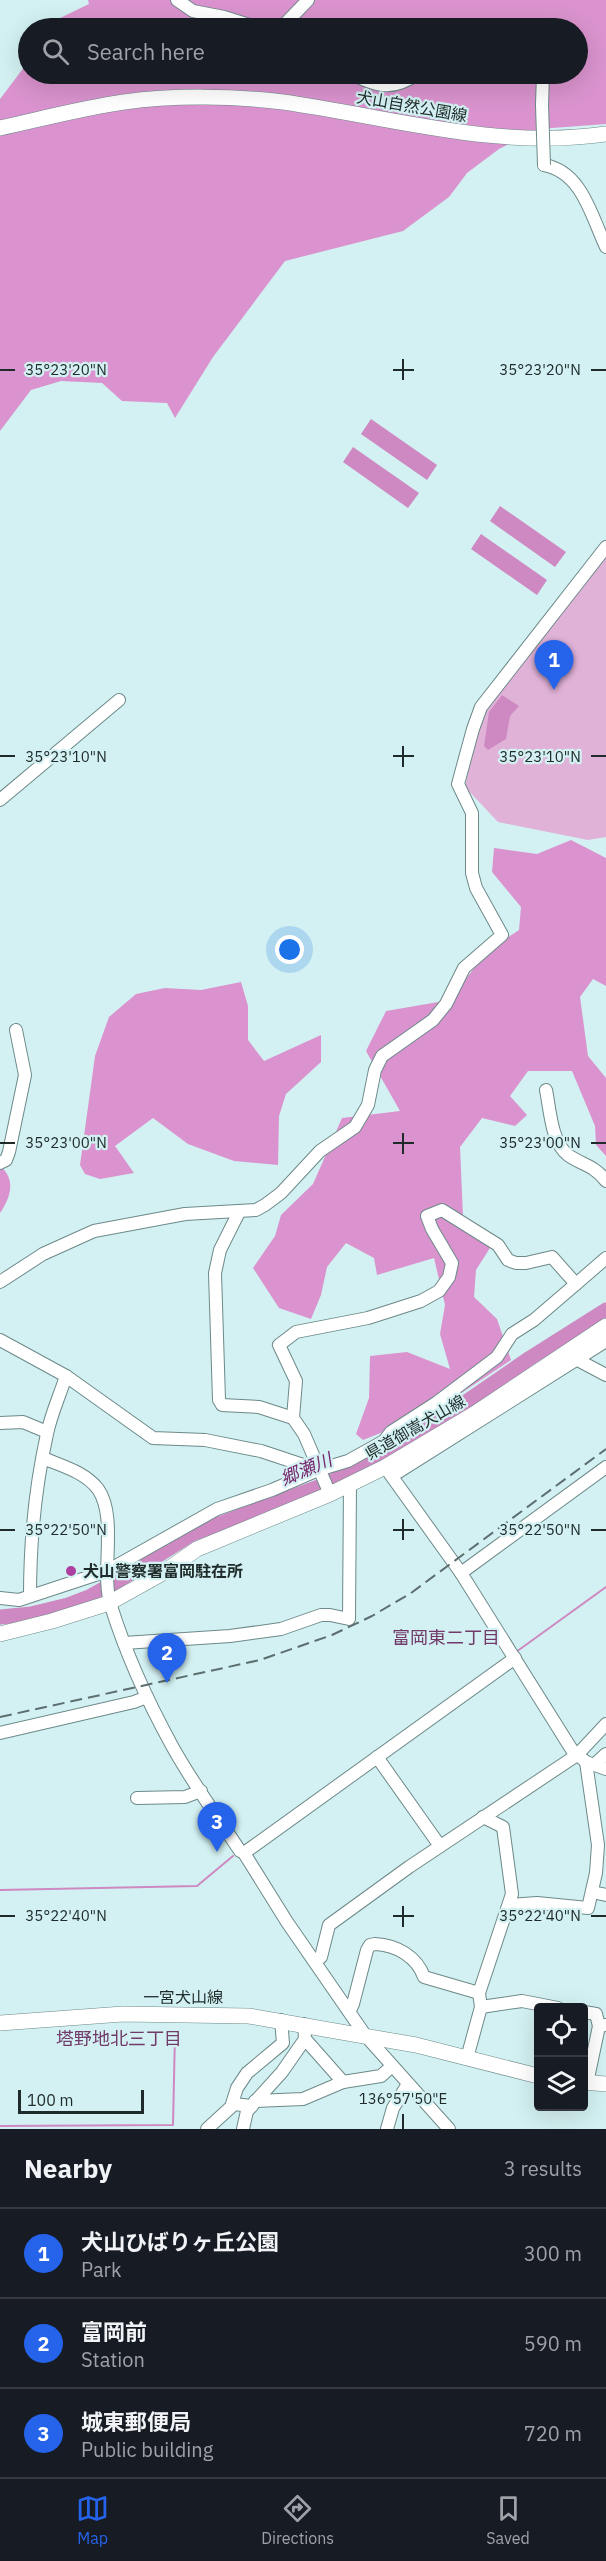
<!DOCTYPE html>
<meta charset="utf-8">
<style>
:root{--surface:#171b24;--page:#20242c;--text:#f1f3f6;--muted:#9ea1a6;--line:#363941;--accent:#2563eb}
body{margin:0;font-family:"IBM Plex Sans","Noto Sans JP",sans-serif;background:var(--page);color:var(--text)}
.controls{position:absolute;right:18px;bottom:18px;display:grid;overflow:hidden;border-radius:6px;box-shadow:0 6px 24px #0002}
.controls button{width:54px;height:54px;display:grid;place-items:center;padding:0;border:0;border-bottom:2px solid var(--line);background:var(--surface);color:var(--text);font:30px sans-serif}
.scale{position:absolute;left:18px;bottom:15px;width:126px;box-sizing:border-box;padding-left:6px;border:3px solid #1f2a2a;border-top:0;font-size:16px;line-height:21px;white-space:nowrap;color:#1f2a2a;-webkit-text-stroke:4px #d3f1f2;paint-order:stroke}
.you{position:absolute;left:290px;top:950px;width:21px;height:21px;margin:-15px;border:4px solid #fff;border-radius:50%;background:#1a73e8;box-shadow:0 0 0 9px #1a73e833}
.badge{display:grid;place-items:center;width:39px;height:39px;border-radius:50%;background:var(--accent);color:#fff;font-size:20px;font-weight:700}
.pin{position:absolute;translate:-50% -50px;filter:drop-shadow(0 2px 3px #0008)}
.pin::after{content:'';position:absolute;top:32px;width:21px;height:18px;background:inherit;clip-path:polygon(0 0,100% 0,50% 100%)}
.list{margin:0;padding:0;list-style:none}
h2{display:flex;justify-content:space-between;align-items:center;height:78px;margin:0;padding:0 24px;font-size:26px}
h2 small{font-size:20px;font-weight:400;color:var(--muted)}
.list li{display:grid;grid-template-columns:39px 1fr auto;gap:18px;align-items:center;box-sizing:border-box;height:90px;padding:0 24px;border-top:2px solid var(--line)}
.list b{display:block;font-size:22px;white-space:nowrap}
.list p{margin:0;font-size:20px;white-space:nowrap;color:var(--muted)}
.list em{font-size:20px;font-style:normal;color:var(--muted)}
.icon{flex:none;width:33px;height:33px;fill:none;stroke:currentColor;stroke-width:2;stroke-linecap:round;stroke-linejoin:round}
.map{position:relative;flex:none;width:606px;height:2129px;overflow:hidden}
.search{position:absolute;background:var(--surface);box-shadow:0 6px 24px #0002;left:18px;right:18px;top:18px;height:66px;display:flex;align-items:center;gap:15px;box-sizing:border-box;padding:0 21px;border-radius:33px;color:var(--muted);font-size:22px}
.sheet{height:348px;background:var(--surface)}
nav{display:flex;justify-content:space-around;align-items:center;box-sizing:border-box;height:84px;border-top:2px solid var(--line);background:var(--surface);font-size:16px;color:var(--muted)}
nav a{display:grid;justify-items:center;gap:3px}
nav .on{color:var(--accent)}
.map>svg:first-child{display:block}
</style>
<div class="map">
<svg width="606" height="2129" viewBox="0 0 606 2129">
<rect width="100%" height="100%" fill="#d3f1f2"/>
<path fill="#e1b2d8" d="M606 557V837L588 840 498 822 465 787 477 732 487 707Z"/>
<g fill="#da93ce">
<path d="M88 0H606V124L539 129 499 149 467 173 449 197 403 231 285 261 213 357 175 418 167 403 122 401 102 383 61 381 31 390 0 431V99L28 62V74H578V28H51L56 20 89 4Z"/>
<path d="M571 840 606 858V986L593 979 580 997 588 1056 606 1078V1156L596 1145 595 1126 572 1071H528L510 1096 527 1115 515 1126 482 1118 460 1147 463 1217 495 1240 476 1270 474 1297 497 1319 511 1360 431 1413 363 1440 356 1434 369 1398 370 1356 407 1352 450 1369 440 1334 445 1305 434 1258 377 1275 374 1258 346 1243 327 1267 321 1295 311 1319 279 1308 253 1268 275 1236 281 1215 313 1184 342 1118 400 1111 366 1051 386 1011 450 1000 487 951 519 930 521 907 492 872 494 848 537 854Z"/>
<path d="M241 982 248 1006V1040L264 1061 321 1035V1062L286 1094 279 1116 278 1165 234 1161 188 1144 153 1118 115 1146 134 1173 100 1179 85 1174 80 1165 95 1056 109 1017 136 994 165 988 201 990Z"/>
<path d="M0 1166C16 1179 11 1197 0 1213Z"/>
</g>
<g fill="#ce88c2">
<path d="M371 419 437 465 427 480 361 434Z"/>
<path d="M353 447 419 493 408 508 343 462Z"/>
<path d="M500 506 566 552 555 567 490 521Z"/>
<path d="M481 534 547 580 537 595 471 549Z"/>
<path d="M502 695 519 706 510 716 506 739 488 750 484 746 489 712Z"/>
</g>
<g fill="none" stroke-linecap="round" stroke-linejoin="round">
<g stroke="#ce88c2" stroke-width="2">
<path d="M516 1652 606 1587"/>
<path d="M0 1890 197 1886 233 1856"/>
<path d="M0 2126 173 2125 175 2033"/>
</g>
<path stroke="#ce88c2" stroke-width="15" d="M0 1617 31 1614 68 1605 89 1597 116 1582 192 1534 329 1483 434 1424 530 1358 606 1310"/>
<defs>
<g id="minor">
<path d="M177 0 193 11 224 17 259 28"/>
<path d="M281 28 308 0"/>
<path d="M351 74C378 86 392 92 417 74"/>
<path d="M542 105 543 74"/>
<path d="M544 165C582 172 591 215 606 247"/>
<path d="M0 800 119 700"/>
<path d="M546 1090C550 1109 551 1142 568 1155 582 1165 594 1165 606 1181"/>
<path d="M0 1163 6 1160 9 1152 25 1075 16 1030"/>
<path d="M239 1212 220 1250 215 1273 219 1400 222 1405 259 1407 293 1418"/>
<path d="M0 1282 43 1254 94 1231 185 1214 256 1210 265 1205 281 1193 320 1151 355 1127 368 1105 375 1070 382 1056 433 1020 446 1004 464 968 502 935 476 888 472 873V813L458 784 473 729 481 707 606 547"/>
<path d="M0 1340 66 1376 153 1438 205 1440 261 1451 318 1470"/>
<path d="M572 1357 606 1375"/>
<path d="M0 1423 23 1422 47 1432"/>
<path d="M43 1458C62 1466 85 1472 98 1489 118 1518 100 1573 111 1606 126 1654 147 1700 171 1744 191 1781 217 1816 240 1851L244 1853 287 1922 365 2035 449 2129"/>
<path d="M385 1467 461 1573 572 1750 586 1762 606 1769"/>
<path d="M392 1476 606 1341"/>
<path d="M330 1494 304 1434 293 1418 296 1381 279 1345 296 1332 368 1318 421 1301 439 1291 449 1277 452 1263 432 1229 427 1216 442 1210 498 1245 508 1260 516 1263H526L552 1257 576 1284 606 1258"/>
<path d="M461 1573 606 1467"/>
<path d="M30 1596C30 1540 35 1488 47 1434 51 1414 60 1395 66 1376"/>
<path d="M0 1598 19 1600 107 1571 217 1509 272 1490 318 1470 348 1461 384 1441 391 1432 436 1403 497 1357 512 1334 534 1320 576 1284"/>
<path d="M124 1643 230 1636 281 1629 321 1615H330L349 1619 350 1484"/>
<path d="M0 1733 134 1702 147 1697"/>
<path d="M377 1757 440 1846"/>
<path d="M594 1765 606 1754"/>
<path d="M137 1798 185 1797 201 1791"/>
<path d="M244 1853 515 1658"/>
<path d="M592 1892 606 1895"/>
<path d="M510 1905 537 1903 588 1908 596 1873 598 1845 586 1762"/>
<path d="M315 1962 321 1957 329 1925 409 1867 577 1755 606 1724"/>
<path d="M481 2007 522 2001 558 2008"/>
<path d="M350 2010 353 2004 367 1950 370 1945 375 1944C397 1945 417 1957 424 1977L479 1993"/>
<path d="M584 2012 596 2014 599 2026"/>
<path d="M305 2039 343 2082"/>
<path d="M467 2058 481 2007 479 1993 512 1894 503 1827 483 1817"/>
<path d="M587 2083 599 2026 606 2025"/>
<path d="M255 2101 303 2099 343 2082 381 2076 392 2066"/>
<path d="M254 2103 282 2072 305 2039 304 2024"/>
<path d="M233 2104 252 2106 247 2111 243 2129"/>
<path d="M207 2129 231 2107 237 2088 247 2073 283 2043 281 2020"/>
<path d="M387 2129 393 2108 408 2084"/>
</g>
<g id="major">
<path d="M0 128C41 119 82 108 124 102 173 95 234 96 283 102 390 117 497 150 606 134"/>
<path d="M0 1634 52 1621 109 1603 161 1574 197 1549 330 1494 385 1467 474 1414 606 1326"/>
<path d="M0 2023 123 2014 249 2016 416 2045 538 2076"/>
<path d="M584 2082 606 2084"/>
</g>
</defs>
<use href="#minor" stroke="#6d8989" stroke-width="14"/>
<use href="#major" stroke="#6d8989" stroke-width="16"/>
<use href="#minor" stroke="#fff" stroke-width="12"/>
<use href="#major" stroke="#fff" stroke-width="15"/>
<path stroke="#5d6e6f" stroke-width="2" stroke-dasharray="12 6" stroke-linecap="butt" d="M0 1717 260 1660 332 1635 372 1616 411 1593 606 1449"/>
<defs>
<path id="minor-bridge" d="M542 105 544 165"/>
</defs>
<use href="#minor-bridge" stroke="#6d8989" stroke-width="14" stroke-linecap="butt"/>
<use href="#minor-bridge" stroke="#fff" stroke-width="12"/>
</g>
<path fill="none" stroke="#1f2a2a" stroke-width="2" d="M403 359V380M0 370H15M393 370H414M591 370H606M403 746V767M0 756H15M393 756H414M591 756H606M403 1133V1154M0 1143H15M393 1143H414M591 1143H606M403 1519V1540M0 1530H15M393 1530H414M591 1530H606M403 1906V1927M0 1916H15M393 1916H414M591 1916H606M403 2114V2129"/>
<circle fill="#ac3f9f" stroke="#d3f1f2" stroke-width="2" cx="71" cy="1571" r="6"/>
<g text-anchor="middle" dominant-baseline="central" stroke-width="4.5" stroke-linejoin="round" paint-order="stroke">
<g font-size="16" fill="#1f2a2a" stroke="#d3f1f2">
<text transform="translate(412 106) rotate(10)">犬山自然公園線</text>
<text transform="translate(415 1427) rotate(-30)">県道御嵩犬山線</text>
<text x="183" y="1997">一宮犬山線</text>
</g>
<g font-size="16" font-weight="bold" fill="#1f2a2a" stroke="#d3f1f2" text-anchor="start">
<text x="83" y="1571">犬山警察署富岡駐在所</text>
</g>
<g font-size="18" font-style="italic" fill="#76246d" stroke="#d3f1f2">
<text transform="translate(306 1469) rotate(-23)">郷瀬川</text>
</g>
<g font-size="18" fill="#713a69" stroke="#d3f1f2">
<text x="446" y="1637">富岡東二丁目</text>
<text x="119" y="2038">塔野地北三丁目</text>
</g>
</g>
<g font-size="15" text-anchor="middle" fill="#1f2a2a" stroke="#d3f1f2" stroke-width="4.5" stroke-linejoin="round" paint-order="stroke">
<text x="66" y="375">35°23'20"N</text>
<text x="540" y="375">35°23'20"N</text>
<text x="66" y="762">35°23'10"N</text>
<text x="540" y="762">35°23'10"N</text>
<text x="66" y="1148">35°23'00"N</text>
<text x="540" y="1148">35°23'00"N</text>
<text x="66" y="1535">35°22'50"N</text>
<text x="540" y="1535">35°22'50"N</text>
<text x="66" y="1921">35°22'40"N</text>
<text x="540" y="1921">35°22'40"N</text>
<text x="403" y="2104">136°57'50"E</text>
</g>
</svg>
<div class="controls">
<button><svg class="icon" aria-label="locate" viewBox="0 0 24 24"><circle cx="12" cy="12" r="6"/><path d="M12 2v4M12 18v4M2 12h4M18 12h4"/></svg></button>
<button><svg class="icon" aria-label="layers" viewBox="0 0 24 24"><path d="M12 4l9 5-9 5-9-5zM3 14l9 5 9-5"/></svg></button>
</div>
<div class="scale">100 m</div>
<div class="you"></div>
<div class="pin badge" style="left:554px;top:690px">1</div>
<div class="pin badge" style="left:167px;top:1683px">2</div>
<div class="pin badge" style="left:217px;top:1852px">3</div>
<div class="search"><svg class="icon" aria-label="search" viewBox="0 0 24 24"><circle cx="10" cy="10" r="6"/><path d="M15 15l6 6"/></svg>Search here</div>
</div>
<section class="sheet">
<h2>Nearby<small>3 results</small></h2>
<ul class="list">
<li><span class="badge">1</span><div><b>犬山ひばりヶ丘公園</b><p>Park</p></div><em>300 m</em></li>
<li><span class="badge">2</span><div><b>富岡前</b><p>Station</p></div><em>590 m</em></li>
<li><span class="badge">3</span><div><b>城東郵便局</b><p>Public building</p></div><em>720 m</em></li>
</ul>
</section>
<nav>
<a class="on"><svg class="icon" aria-label="map" viewBox="0 0 24 24"><path d="M3 6l6-2 6 2 6-2v14l-6 2-6-2-6 2zM9 4v14M15 6v14"/></svg>Map</a>
<a><svg class="icon" aria-label="directions" viewBox="0 0 24 24"><path d="M12 3l9 9-9 9-9-9zM9 14v-3h6M13 9l2 2-2 2"/></svg>Directions</a>
<a><svg class="icon" aria-label="saved" viewBox="0 0 24 24"><path d="M7 4h10v16l-5-4-5 4z"/></svg>Saved</a>
</nav>
